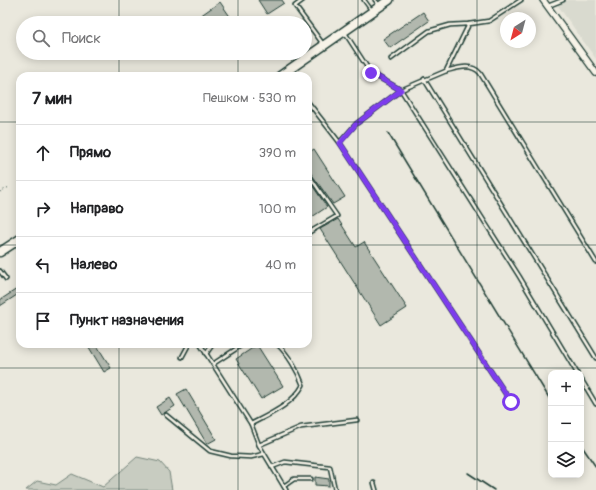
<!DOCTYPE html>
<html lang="ru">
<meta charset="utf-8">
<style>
:root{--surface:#fff;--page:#f6f6f6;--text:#202124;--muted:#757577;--line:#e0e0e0}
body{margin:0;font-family:Pangolin,sans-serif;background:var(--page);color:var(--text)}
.controls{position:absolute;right:12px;bottom:12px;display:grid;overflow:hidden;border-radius:8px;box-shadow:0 2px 10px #0003}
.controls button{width:36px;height:36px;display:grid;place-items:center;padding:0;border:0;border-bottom:1px solid var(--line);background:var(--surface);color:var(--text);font:20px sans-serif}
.compass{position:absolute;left:500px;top:12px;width:36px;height:36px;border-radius:50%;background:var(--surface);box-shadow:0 2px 10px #0003;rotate:216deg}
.stop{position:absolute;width:12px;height:12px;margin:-9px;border:3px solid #7c3aed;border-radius:50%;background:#fff}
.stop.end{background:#7c3aed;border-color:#fff;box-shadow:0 1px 4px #0008}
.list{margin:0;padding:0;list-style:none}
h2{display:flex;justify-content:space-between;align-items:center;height:52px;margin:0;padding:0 16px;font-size:17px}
h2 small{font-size:13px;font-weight:400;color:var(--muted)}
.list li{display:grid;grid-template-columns:26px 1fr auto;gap:12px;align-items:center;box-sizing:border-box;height:56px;padding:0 16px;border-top:1px solid var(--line)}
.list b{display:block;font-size:15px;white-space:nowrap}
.list em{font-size:13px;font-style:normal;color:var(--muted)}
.icon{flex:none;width:22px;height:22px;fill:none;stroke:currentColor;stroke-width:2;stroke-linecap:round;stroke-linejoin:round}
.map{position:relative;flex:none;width:596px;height:490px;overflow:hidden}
.search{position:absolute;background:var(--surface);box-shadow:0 2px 10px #0003;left:16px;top:16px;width:296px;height:44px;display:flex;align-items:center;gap:10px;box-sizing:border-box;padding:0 14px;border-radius:22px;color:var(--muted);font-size:15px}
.panel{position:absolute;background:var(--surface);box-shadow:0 2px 10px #0003;left:16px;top:72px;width:296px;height:276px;border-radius:12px}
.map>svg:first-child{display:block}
</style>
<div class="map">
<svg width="596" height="490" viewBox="0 0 596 490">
<rect width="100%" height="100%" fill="#eae8dd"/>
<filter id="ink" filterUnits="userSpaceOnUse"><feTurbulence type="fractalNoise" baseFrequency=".025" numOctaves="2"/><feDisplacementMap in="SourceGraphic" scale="8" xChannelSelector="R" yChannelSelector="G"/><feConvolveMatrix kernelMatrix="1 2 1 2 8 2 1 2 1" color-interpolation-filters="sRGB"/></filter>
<g filter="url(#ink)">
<path fill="#d9dacf" d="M554 0H596V59Z"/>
<path fill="#c8ccc1" stroke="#74847a" d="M137 457 160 462 169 472 172 490H26L37 481 56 485 72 474 103 487Z"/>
<g fill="#b2b8ae" stroke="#1f3d34">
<path d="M258 0H282L284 3 267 14Z"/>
<path d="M220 2 231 18 224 23H190Z"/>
<path d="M423 12 429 21 390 48 383 39Z"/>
<path d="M314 149 345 197 333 204 310 172 308 171V153Z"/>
<path d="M308 179 327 207 312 217 308 212Z"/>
<path d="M338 219 356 247 364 242 407 308 381 325 320 229Z"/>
<path d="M20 287V293L0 306V300Z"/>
<path d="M87 344H96L111 368 104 372Z"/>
<path d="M257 345 283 386 261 399 236 359Z"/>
<path d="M186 389 216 439 207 444 177 394Z"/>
<path d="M170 398 175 406 161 415 156 407Z"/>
<path d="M315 477 329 479V486L315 485Z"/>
</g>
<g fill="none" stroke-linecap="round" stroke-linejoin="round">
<defs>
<g id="lane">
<path d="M303 0 295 6 323 44"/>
<path d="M364 0 372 11"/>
<path d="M375 0 380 6"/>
<path d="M548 6 563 0"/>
<path d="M345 33 371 73 401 90 519 276 577 373"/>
<path d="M391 59 429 31 450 25 469 24 489 21 521 0"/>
<path d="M446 71C458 68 471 63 480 73L596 262"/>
<path d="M424 79 596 358"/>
<path d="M308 102 340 143 511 402"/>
<path d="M340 142 356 124 401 90 446 71 469 24"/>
<path d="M308 174 337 216 308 233"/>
<path d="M0 271 6 279"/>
<path d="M200 344 251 424 259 445 286 490"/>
<path d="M206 354 213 344"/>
<path d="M182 357 189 344"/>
<path d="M213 364 242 345 246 344"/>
<path d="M581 379 596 404"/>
<path d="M166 415 210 451 231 456 251 457 264 454"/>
<path d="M251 424C270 414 293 404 303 385 298 371 288 354 277 344"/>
<path d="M259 445 301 427 357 420"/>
<path d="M272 467 285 462 330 467 335 490"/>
<path d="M374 483 376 490"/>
<path d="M284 486 294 479H311"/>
</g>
<path id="street" d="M543 0 596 73"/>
<g id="primary">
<path d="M280 76 389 0"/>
<path d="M0 252 20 239"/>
</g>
</defs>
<use href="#lane" stroke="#1f3d34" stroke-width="5.5"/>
<use href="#street" stroke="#1f3d34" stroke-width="8"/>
<use href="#primary" stroke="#1f3d34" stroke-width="11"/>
<path stroke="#1f3d34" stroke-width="1" stroke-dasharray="1 3" stroke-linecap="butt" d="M0 192 9 187"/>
<use href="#lane" stroke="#f7f3e8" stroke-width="2.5"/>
<use href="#street" stroke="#f7f3e8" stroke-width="5.5"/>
<use href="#primary" stroke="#f7f3e8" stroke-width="8"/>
<g stroke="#1f3d34" stroke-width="1.5">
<path d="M388 133 551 401"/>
<path d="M581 445 596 467"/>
<path d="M468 473 494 490"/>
</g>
</g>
</g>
<g fill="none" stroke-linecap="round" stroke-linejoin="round" filter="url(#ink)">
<path stroke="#7c3aed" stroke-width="5" d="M371 73 401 90 356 124 340 143 511 402"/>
</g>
<path fill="none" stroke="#1f3d34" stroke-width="1" stroke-opacity="0.55" d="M119 0V23M238 0V23M358 0V490M477 0V490M119 53V76M238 53V76M0 122H20M308 122H596M0 245H20M308 245H596M119 344V490M238 344V490M0 368H596"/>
</svg>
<div class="controls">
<button>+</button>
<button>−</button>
<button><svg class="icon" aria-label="layers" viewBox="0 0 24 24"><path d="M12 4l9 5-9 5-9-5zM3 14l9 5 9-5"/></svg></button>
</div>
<svg class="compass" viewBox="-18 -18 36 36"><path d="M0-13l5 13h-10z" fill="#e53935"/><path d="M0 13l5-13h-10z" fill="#757577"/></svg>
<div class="stop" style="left:511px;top:402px"></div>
<div class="stop end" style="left:371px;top:73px"></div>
<div class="search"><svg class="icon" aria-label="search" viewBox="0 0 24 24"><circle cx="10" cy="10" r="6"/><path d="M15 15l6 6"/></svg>Поиск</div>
<section class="panel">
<h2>7 мин<small>Пешком · 530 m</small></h2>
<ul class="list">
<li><svg class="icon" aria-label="ahead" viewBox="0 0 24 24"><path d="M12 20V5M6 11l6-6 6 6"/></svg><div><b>Прямо</b></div><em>390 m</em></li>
<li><svg class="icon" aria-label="right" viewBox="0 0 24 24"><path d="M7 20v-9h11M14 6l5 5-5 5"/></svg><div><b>Направо</b></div><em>100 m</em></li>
<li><svg class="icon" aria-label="left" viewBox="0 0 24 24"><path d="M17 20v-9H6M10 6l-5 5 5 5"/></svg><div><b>Налево</b></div><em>40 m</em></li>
<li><svg class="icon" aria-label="arrive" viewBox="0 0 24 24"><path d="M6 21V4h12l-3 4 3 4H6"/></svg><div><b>Пункт назначения</b></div></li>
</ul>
</section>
</div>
